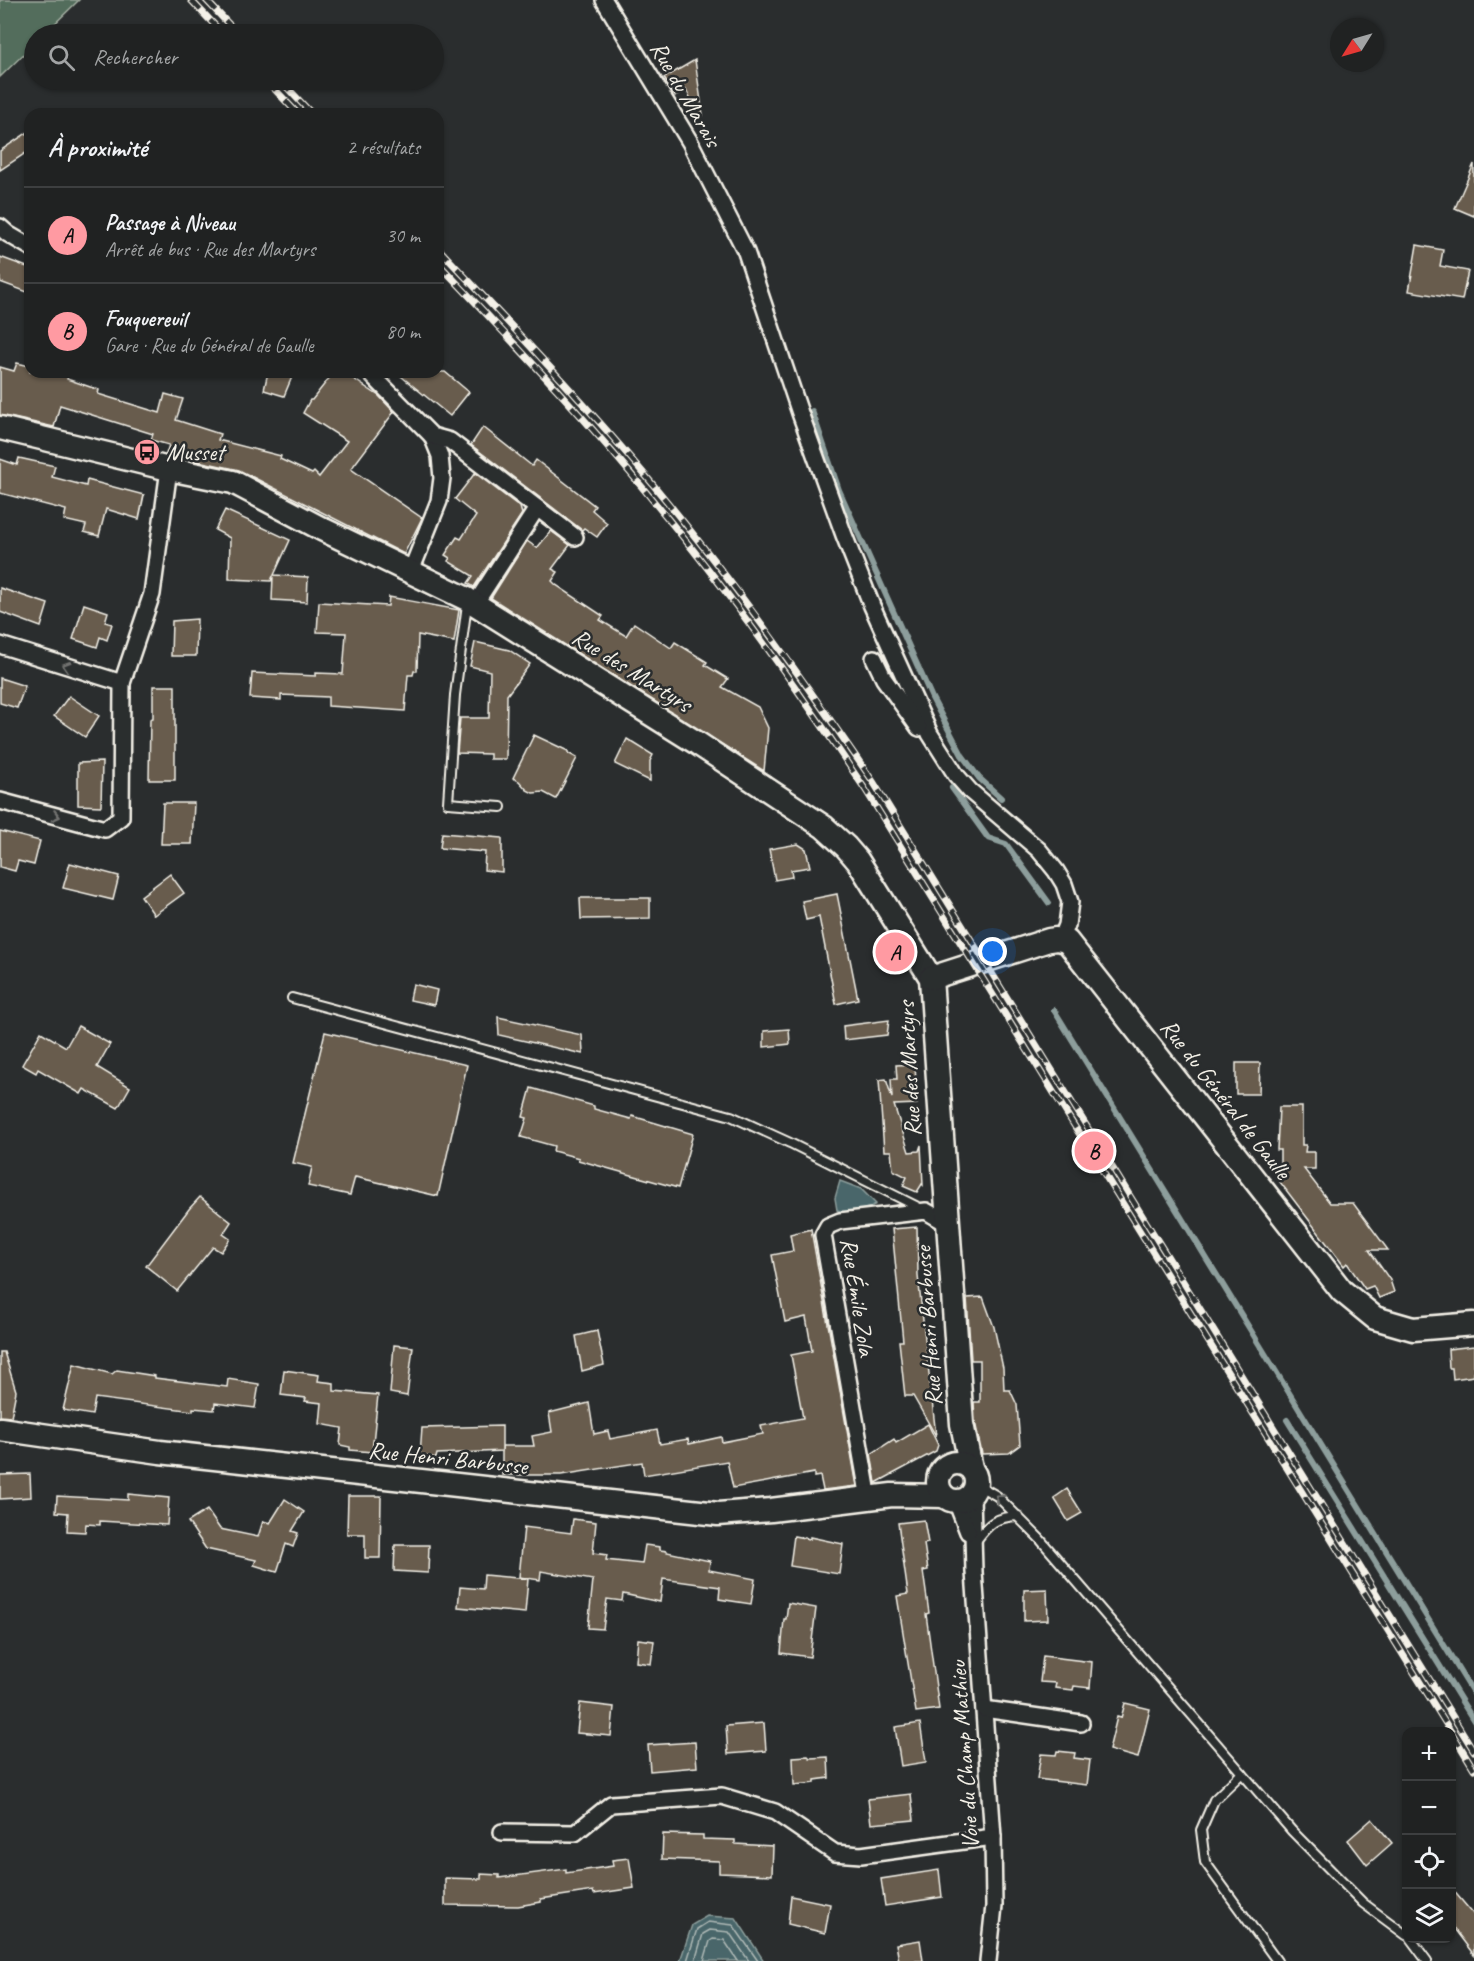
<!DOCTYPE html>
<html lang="fr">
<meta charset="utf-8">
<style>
:root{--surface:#202222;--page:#282a2a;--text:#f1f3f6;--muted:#a2a4a5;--line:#3d3f40;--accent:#ff9aa2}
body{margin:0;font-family:Caveat,sans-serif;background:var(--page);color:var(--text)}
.controls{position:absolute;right:18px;bottom:18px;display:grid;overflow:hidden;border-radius:12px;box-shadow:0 2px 4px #0004}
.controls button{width:54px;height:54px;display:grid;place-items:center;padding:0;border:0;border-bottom:2px solid var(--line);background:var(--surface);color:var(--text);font:30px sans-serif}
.compass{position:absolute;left:1330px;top:18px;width:54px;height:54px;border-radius:50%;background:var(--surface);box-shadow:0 2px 4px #0004;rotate:233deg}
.you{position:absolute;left:993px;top:952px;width:21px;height:21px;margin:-15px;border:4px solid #fff;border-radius:50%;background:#1a73e8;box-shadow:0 0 0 9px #1a73e833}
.badge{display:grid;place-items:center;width:39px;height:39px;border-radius:50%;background:var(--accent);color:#111;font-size:20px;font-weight:700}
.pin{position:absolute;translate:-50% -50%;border:3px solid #fff;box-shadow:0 2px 6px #0006}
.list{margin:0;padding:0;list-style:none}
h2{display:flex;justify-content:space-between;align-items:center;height:78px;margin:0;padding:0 24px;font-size:26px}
h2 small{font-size:20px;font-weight:400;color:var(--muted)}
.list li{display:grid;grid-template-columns:39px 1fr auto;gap:18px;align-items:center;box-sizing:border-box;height:96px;padding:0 24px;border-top:2px solid var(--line)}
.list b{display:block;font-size:22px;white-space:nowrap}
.list p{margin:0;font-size:20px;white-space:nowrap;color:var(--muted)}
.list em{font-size:20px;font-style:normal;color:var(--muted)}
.icon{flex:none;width:33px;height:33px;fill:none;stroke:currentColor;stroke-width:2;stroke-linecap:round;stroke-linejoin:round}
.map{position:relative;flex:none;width:1474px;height:1961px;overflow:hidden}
.search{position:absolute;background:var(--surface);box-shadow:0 2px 4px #0004;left:24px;top:24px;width:420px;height:66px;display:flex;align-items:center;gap:15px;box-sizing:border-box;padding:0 21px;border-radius:33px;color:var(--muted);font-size:22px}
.panel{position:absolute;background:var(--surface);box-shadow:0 2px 4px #0004;left:24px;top:108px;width:420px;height:270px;border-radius:18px}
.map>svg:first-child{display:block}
</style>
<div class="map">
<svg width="1474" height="1961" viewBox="0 0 1474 1961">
<rect width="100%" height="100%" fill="#2a2d2e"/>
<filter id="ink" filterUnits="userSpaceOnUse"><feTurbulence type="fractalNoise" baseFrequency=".0167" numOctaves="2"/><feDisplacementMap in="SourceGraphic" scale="12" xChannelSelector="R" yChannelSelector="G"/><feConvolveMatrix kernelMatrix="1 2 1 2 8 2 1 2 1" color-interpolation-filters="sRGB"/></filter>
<g filter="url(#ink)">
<path fill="#536d5c" stroke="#a4afa2" stroke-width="1.5" d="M0 0H79L44 34H34V44L0 77Z"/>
<g fill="#48666a" stroke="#8d9e9c" stroke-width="1.5">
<path d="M840 1181 861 1189 876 1204C866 1210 847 1215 837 1210L835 1198Z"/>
<path d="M707 1916 736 1918 764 1961H680L692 1925Z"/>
</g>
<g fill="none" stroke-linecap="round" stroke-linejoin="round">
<g stroke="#afb9b6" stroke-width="1.5">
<path d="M687 1961 697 1929 708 1922 733 1925 758 1961"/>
<path d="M695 1961 703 1934 710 1930 729 1932 749 1961"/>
<path d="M704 1961 710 1941 713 1939 724 1940 738 1961"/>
</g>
<g stroke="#8d9e9c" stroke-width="6">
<path d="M812 411 839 490 932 698 962 755 979 778 1001 798"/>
<path d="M952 788 988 838 1006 844 1049 903"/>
<path d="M1054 1010 1474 1694"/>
<path d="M1287 1420 1474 1721"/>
</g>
</g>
<g fill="#675c4e" stroke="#f4f1e8" stroke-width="1.5">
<path d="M695 60 703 115 699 117 686 89 675 96 664 78Z"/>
<path d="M30 131V150L0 170V151Z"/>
<path d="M1474 164V216L1455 208Z"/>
<path d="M1417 245 1443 250 1440 266 1468 271 1462 300 1409 291Z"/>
<path d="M0 257 30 268V293L0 282Z"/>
<path d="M17 363 30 366V372H57L68 375 67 379 99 390 98 394 160 413 165 394 183 399 176 420 220 434 218 440 281 456 280 459 312 474 314 472 319 477 347 441 303 413 310 400H312L334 372H343L379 396 394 412 351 469 422 518 404 554 239 470 166 454 169 445 151 440 153 434 60 405 54 427 0 415V367L14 371Z"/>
<path d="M268 372H294L284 396 264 390Z"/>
<path d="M396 372H445L469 392 450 416Z"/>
<path d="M483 427 532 466 536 460 595 506 592 510 607 523 597 537 584 528 582 530 471 445Z"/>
<path d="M19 458 55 466 52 477 86 486 87 480 144 495 139 519 106 509 99 536 84 532 86 525 64 520 66 510 0 493V459L17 465Z"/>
<path d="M475 473 520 507 522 514 474 587 468 583 473 576 448 561 450 558 445 555 457 537 461 539 476 516 455 499Z"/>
<path d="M225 510 290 540 274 575 308 577 307 602 272 600 273 576 271 581 229 579 230 538 215 530Z"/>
<path d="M551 531 570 545 552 569 558 572 552 581 556 585 603 616 600 620 626 636 634 623 671 648 675 642 707 662 705 665 728 679 722 687 758 707 768 728 764 771 491 598 527 541 537 548Z"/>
<path d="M0 588 48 604 41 627 0 612Z"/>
<path d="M389 597 459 610 454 642 418 635 417 671H414L413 675H408L405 711 328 706V697L281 695V700L250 698 252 673 316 676V673L343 674 346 633 317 632 319 602 388 606Z"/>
<path d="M84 604 108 612 105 622 112 624 107 640 100 637 97 647 73 639Z"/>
<path d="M197 619 196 656H171L172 621Z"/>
<path d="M475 642 509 650 530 664 507 695 506 759H490V754L457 753 460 718H489L490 671 470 666Z"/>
<path d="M0 678 25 686 17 708 0 703Z"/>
<path d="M153 686H175V780H149L150 719 153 718Z"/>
<path d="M69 696 99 716 85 737 54 716Z"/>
<path d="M534 735 568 751V753L577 758 556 799 543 792 533 793 527 790 519 781 513 778Z"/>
<path d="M627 739 653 755 650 761V781L615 764Z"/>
<path d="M102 762 101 806 78 805V763Z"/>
<path d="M163 803H194L192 844H161Z"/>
<path d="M0 831 40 841 34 865 18 861 15 871 0 867Z"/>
<path d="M442 833 502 838V872L484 870 485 852 440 848Z"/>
<path d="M798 844 806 849 810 867 791 870 792 877 775 880 769 849Z"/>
<path d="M70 863 119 876 113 900 63 888Z"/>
<path d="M170 874 184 893 154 915 141 896Z"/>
<path d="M837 894 858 999 836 1004 819 917 806 920 802 901Z"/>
<path d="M580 898H650V918L581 919Z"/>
<path d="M413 984 437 990 434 1005 410 1000Z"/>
<path d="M498 1017 582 1035 583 1054 499 1035Z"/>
<path d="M889 1020 887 1035 844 1040 843 1026Z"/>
<path d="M78 1026 110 1044 97 1067 130 1087 118 1108 84 1089 81 1094 38 1069 36 1073 22 1065 41 1032 66 1047Z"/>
<path d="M789 1029 790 1044 764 1047V1031Z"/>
<path d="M325 1032 467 1065 438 1196 355 1177 350 1195 308 1186 312 1167 293 1163Z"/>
<path d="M1236 1063H1260L1259 1094H1236Z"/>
<path d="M915 1064 917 1104 894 1105 909 1152 919 1151 921 1145 923 1185 922 1184 917 1192 903 1186 907 1177 893 1170 891 1151H884L879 1080 886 1079 892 1098 891 1079H897L896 1065Z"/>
<path d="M531 1088 594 1106V1109L631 1119 632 1116 693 1134 678 1188 578 1160 579 1158 553 1151 554 1146 521 1137 527 1118 523 1117Z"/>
<path d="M1279 1107H1302V1145H1306L1305 1152H1315V1169H1304L1330 1203H1353L1388 1250H1369L1390 1280 1394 1292 1379 1298 1373 1286 1365 1289 1347 1263 1344 1266 1280 1182V1150H1277Z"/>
<path d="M200 1197 231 1222 223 1234 230 1239 221 1252 213 1247 177 1291 146 1266 189 1209Z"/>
<path d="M917 1227 918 1276 936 1436 913 1396H905L899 1341H903L892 1229Z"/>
<path d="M811 1229 857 1486 823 1490 820 1476 814 1477V1473L733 1488 727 1461 644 1475 642 1462 561 1475H502V1446H534L532 1436 552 1432 549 1413 589 1403 594 1434 608 1431 610 1439 657 1430 660 1444 688 1439 689 1444 721 1437 722 1442 763 1434 761 1426 803 1418 791 1355 812 1351 806 1317 785 1322 772 1255 793 1251 790 1234Z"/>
<path d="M983 1297 994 1327 1003 1368 1004 1390H1010L1017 1405 1020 1445 1009 1453 982 1454 975 1422 974 1402H980V1360H971L967 1298Z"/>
<path d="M597 1331 604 1365 582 1371 576 1336Z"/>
<path d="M394 1345 413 1347 407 1396 390 1393Z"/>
<path d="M1474 1346V1376L1453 1379 1452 1368H1449L1448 1349Z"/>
<path d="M0 1352H4L16 1391 11 1417 0 1416Z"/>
<path d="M74 1364 112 1374 117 1370 155 1376V1378L227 1387 228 1379 259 1384 255 1408 215 1403 214 1410 193 1408V1411L95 1398 92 1415 63 1410Z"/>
<path d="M284 1370 319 1375 318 1381 334 1383V1391L378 1395 372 1452 350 1450V1447L340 1445 342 1428 320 1424 322 1403 305 1401 306 1398 281 1395Z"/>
<path d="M928 1424 938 1445 936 1451 876 1483 871 1454 894 1439 896 1443Z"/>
<path d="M502 1426V1451L437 1454 436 1458 420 1455 422 1428Z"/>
<path d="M30 1474 31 1497 0 1499V1475Z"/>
<path d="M1067 1489 1082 1513 1068 1521 1054 1498Z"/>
<path d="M128 1494 169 1498 167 1525 100 1521V1525L86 1524 85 1532 67 1531 68 1513 56 1512 57 1496 128 1500Z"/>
<path d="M348 1496H381L380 1558H365V1534H347Z"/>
<path d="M285 1499 304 1512 292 1531 298 1533 293 1547 286 1544 277 1572 254 1565 256 1560 206 1549 188 1522 207 1510 220 1529 258 1537 263 1521 270 1523Z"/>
<path d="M573 1519 596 1522 593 1553 607 1555 606 1560 642 1564 645 1545 660 1547V1550L667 1551V1552L710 1561 709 1570 755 1579 751 1604 719 1599 720 1587 663 1579 660 1602 623 1594 622 1601 607 1599 603 1629 588 1628 593 1580 541 1571 540 1580 519 1577 524 1527 571 1533Z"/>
<path d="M924 1520 928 1543 924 1544 928 1570 923 1571 929 1613 926 1614 939 1709 916 1712 897 1596 908 1594 898 1523Z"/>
<path d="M794 1536 810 1539V1537L843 1544 839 1574 790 1566Z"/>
<path d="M395 1545H429L428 1573 394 1571Z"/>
<path d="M484 1575 528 1579 525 1613 458 1607 460 1587 483 1589Z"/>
<path d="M1047 1589 1048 1620 1024 1621V1590Z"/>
<path d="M788 1603 816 1608 810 1657 781 1653 784 1619H786Z"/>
<path d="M638 1639 654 1641 651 1664 636 1662Z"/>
<path d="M1043 1656 1092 1662 1090 1688 1074 1686 1073 1690 1055 1688 1056 1683 1040 1682Z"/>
<path d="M580 1703 614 1707 611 1736 577 1733Z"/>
<path d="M1125 1703 1150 1709 1138 1758 1109 1750 1117 1717 1121 1718Z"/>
<path d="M764 1723 766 1751 728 1754 726 1726Z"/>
<path d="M920 1723 926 1762 901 1766 895 1727Z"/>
<path d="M695 1742 697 1767 650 1771 648 1745Z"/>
<path d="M1057 1751 1075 1753 1074 1758 1090 1760 1087 1785 1037 1779 1041 1754 1056 1755Z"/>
<path d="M808 1756 810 1758 828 1757 829 1778 815 1780V1783L794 1785 793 1757Z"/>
<path d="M911 1794 914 1820 871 1824 868 1799Z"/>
<path d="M1372 1819 1392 1843 1367 1865 1348 1840Z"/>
<path d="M663 1834 703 1835V1839L735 1840V1844L773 1846 772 1875 719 1873V1861L662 1859Z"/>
<path d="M629 1858 634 1888 594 1894 593 1891 541 1899V1902L518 1906 445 1905V1878L481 1879V1874L499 1875V1878L566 1869V1873L613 1866 612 1860Z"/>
<path d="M939 1870 942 1897 885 1906 881 1879Z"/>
<path d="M1452 1889 1474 1915V1955L1452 1926Z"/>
<path d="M791 1896 830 1904 825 1933 788 1924Z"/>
<path d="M920 1940 923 1961H899L896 1944Z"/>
</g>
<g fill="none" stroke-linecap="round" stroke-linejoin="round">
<defs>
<g id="lane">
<path d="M467 604 455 695 448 803 501 807"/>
<path d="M292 998 731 1116 790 1143 922 1209"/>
<path d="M976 1484 997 1496 1039 1538 1292 1831 1363 1903 1406 1935"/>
<path d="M976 1541C989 1523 996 1517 1018 1516"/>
<path d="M1242 1773 1214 1800 1201 1830 1205 1862 1277 1961"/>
<path d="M1410 1938 1427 1961"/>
</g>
<g id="street">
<path d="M604 0 690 142 746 252 800 413 844 535 872 606 930 734 956 775 970 791 1039 850 1056 871 1064 884 1070 902 1067 925 1061 940"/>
<path d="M0 227 8 234 30 247"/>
<path d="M369 372 432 436 440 456 442 478 439 501 411 571"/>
<path d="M432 436 450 441 575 537"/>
<path d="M475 604 537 508"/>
<path d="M0 645 122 683"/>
<path d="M874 658 884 679 919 728"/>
<path d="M0 801 105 829 121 817 122 683 152 594 169 469"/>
<path d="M972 1494 974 1572 993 1837 994 1906 988 1961"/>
<path d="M869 1499 823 1235 828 1226 840 1221 926 1211 948 1224"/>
<path d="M956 1501 968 1532"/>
<path d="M984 1709 1081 1723"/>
<path d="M502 1832 575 1833 611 1804 722 1796 775 1812 835 1853 861 1855 993 1837"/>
</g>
<g id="secondary">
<path d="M0 428 169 469 233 482 322 529 467 599 697 743 824 827 846 847 858 861 931 978 962 1424 971 1468"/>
<path d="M931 978 1049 940 1056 939 1067 941 1342 1291 1375 1318 1413 1329 1474 1324"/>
<path d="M0 1429 160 1452 718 1514 771 1510 892 1495 944 1496"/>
<circle cx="957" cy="1482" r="19"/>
</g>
</defs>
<use href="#lane" stroke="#f4f1e8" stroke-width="12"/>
<use href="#street" stroke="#f4f1e8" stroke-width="20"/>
<use href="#secondary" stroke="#f4f1e8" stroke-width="27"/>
<use href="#lane" stroke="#2a2d2e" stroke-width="8"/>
<use href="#street" stroke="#2a2d2e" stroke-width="15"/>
<use href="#secondary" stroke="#2a2d2e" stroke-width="22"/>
<defs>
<g id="rail">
<path d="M191 0 223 34"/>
<path d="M206 0 238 34"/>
<path d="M266 80 298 114"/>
<path d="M280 80 312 114"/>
<path d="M438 248C515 330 593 411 664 498 739 589 807 685 874 783L1474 1751"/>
<path d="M438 263C512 341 587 419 655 503 731 594 799 691 865 789L1451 1732"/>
<path d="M1452 1733 1474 1769"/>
</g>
</defs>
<use href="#rail" stroke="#f4f1e8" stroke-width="7"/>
<use href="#rail" stroke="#2a2d2e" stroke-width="4.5" stroke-dasharray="14" stroke-linecap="butt"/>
</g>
<defs><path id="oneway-chevron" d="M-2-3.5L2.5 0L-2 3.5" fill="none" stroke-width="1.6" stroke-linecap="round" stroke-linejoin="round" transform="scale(1.5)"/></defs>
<g stroke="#71726f">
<use href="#oneway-chevron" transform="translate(66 666) rotate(-162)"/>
<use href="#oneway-chevron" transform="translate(56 816) rotate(15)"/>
<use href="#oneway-chevron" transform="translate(999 1498) rotate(-141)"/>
</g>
</g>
<defs>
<symbol id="bus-disc" viewBox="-11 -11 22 22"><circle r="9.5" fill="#ff9aa2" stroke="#2a2d2e"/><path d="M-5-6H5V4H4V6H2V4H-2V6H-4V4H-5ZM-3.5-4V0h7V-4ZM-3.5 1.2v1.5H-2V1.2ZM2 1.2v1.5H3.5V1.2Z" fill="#111"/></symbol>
</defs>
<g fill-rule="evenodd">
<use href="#bus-disc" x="132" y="437" width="30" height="30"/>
</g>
<g text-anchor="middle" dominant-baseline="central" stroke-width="5" stroke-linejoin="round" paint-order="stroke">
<g font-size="24" fill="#f4f1e8" stroke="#2a2d2e">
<text transform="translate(686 94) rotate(60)">Rue du Marais</text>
<text transform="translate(632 670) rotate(32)">Rue des Martyrs</text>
<text transform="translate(909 1069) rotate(-93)">Rue des Martyrs</text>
<text transform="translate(1226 1099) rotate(52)">Rue du Général de Gaulle</text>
<text transform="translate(858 1297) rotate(81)">Rue Émile Zola</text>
<text transform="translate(928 1326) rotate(-94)">Rue Henri Barbusse</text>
<text transform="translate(448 1458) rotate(6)">Rue Henri Barbusse</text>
<text transform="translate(964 1755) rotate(-94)">Voie du Champ Mathieu</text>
</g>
<g font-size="24" fill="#f4f1e8" stroke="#2a2d2e" text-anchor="start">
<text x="166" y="452">Musset</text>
</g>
</g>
</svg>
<div class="controls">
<button>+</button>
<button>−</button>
<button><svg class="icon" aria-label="locate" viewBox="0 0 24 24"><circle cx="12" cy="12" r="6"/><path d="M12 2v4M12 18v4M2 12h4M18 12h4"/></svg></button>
<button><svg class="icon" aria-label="layers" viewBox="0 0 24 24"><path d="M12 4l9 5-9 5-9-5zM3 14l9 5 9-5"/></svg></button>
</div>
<svg class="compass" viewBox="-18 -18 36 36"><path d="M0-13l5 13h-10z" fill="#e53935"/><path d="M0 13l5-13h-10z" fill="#a2a4a5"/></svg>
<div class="you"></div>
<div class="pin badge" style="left:895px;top:952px">A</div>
<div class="pin badge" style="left:1094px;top:1151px">B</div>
<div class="search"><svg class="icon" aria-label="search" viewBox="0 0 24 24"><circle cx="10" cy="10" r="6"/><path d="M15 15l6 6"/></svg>Rechercher</div>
<section class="panel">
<h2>À proximité<small>2 résultats</small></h2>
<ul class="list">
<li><span class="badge">A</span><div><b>Passage à Niveau</b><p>Arrêt de bus · Rue des Martyrs</p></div><em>30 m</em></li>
<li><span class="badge">B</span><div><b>Fouquereuil</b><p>Gare · Rue du Général de Gaulle</p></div><em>80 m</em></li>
</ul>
</section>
</div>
